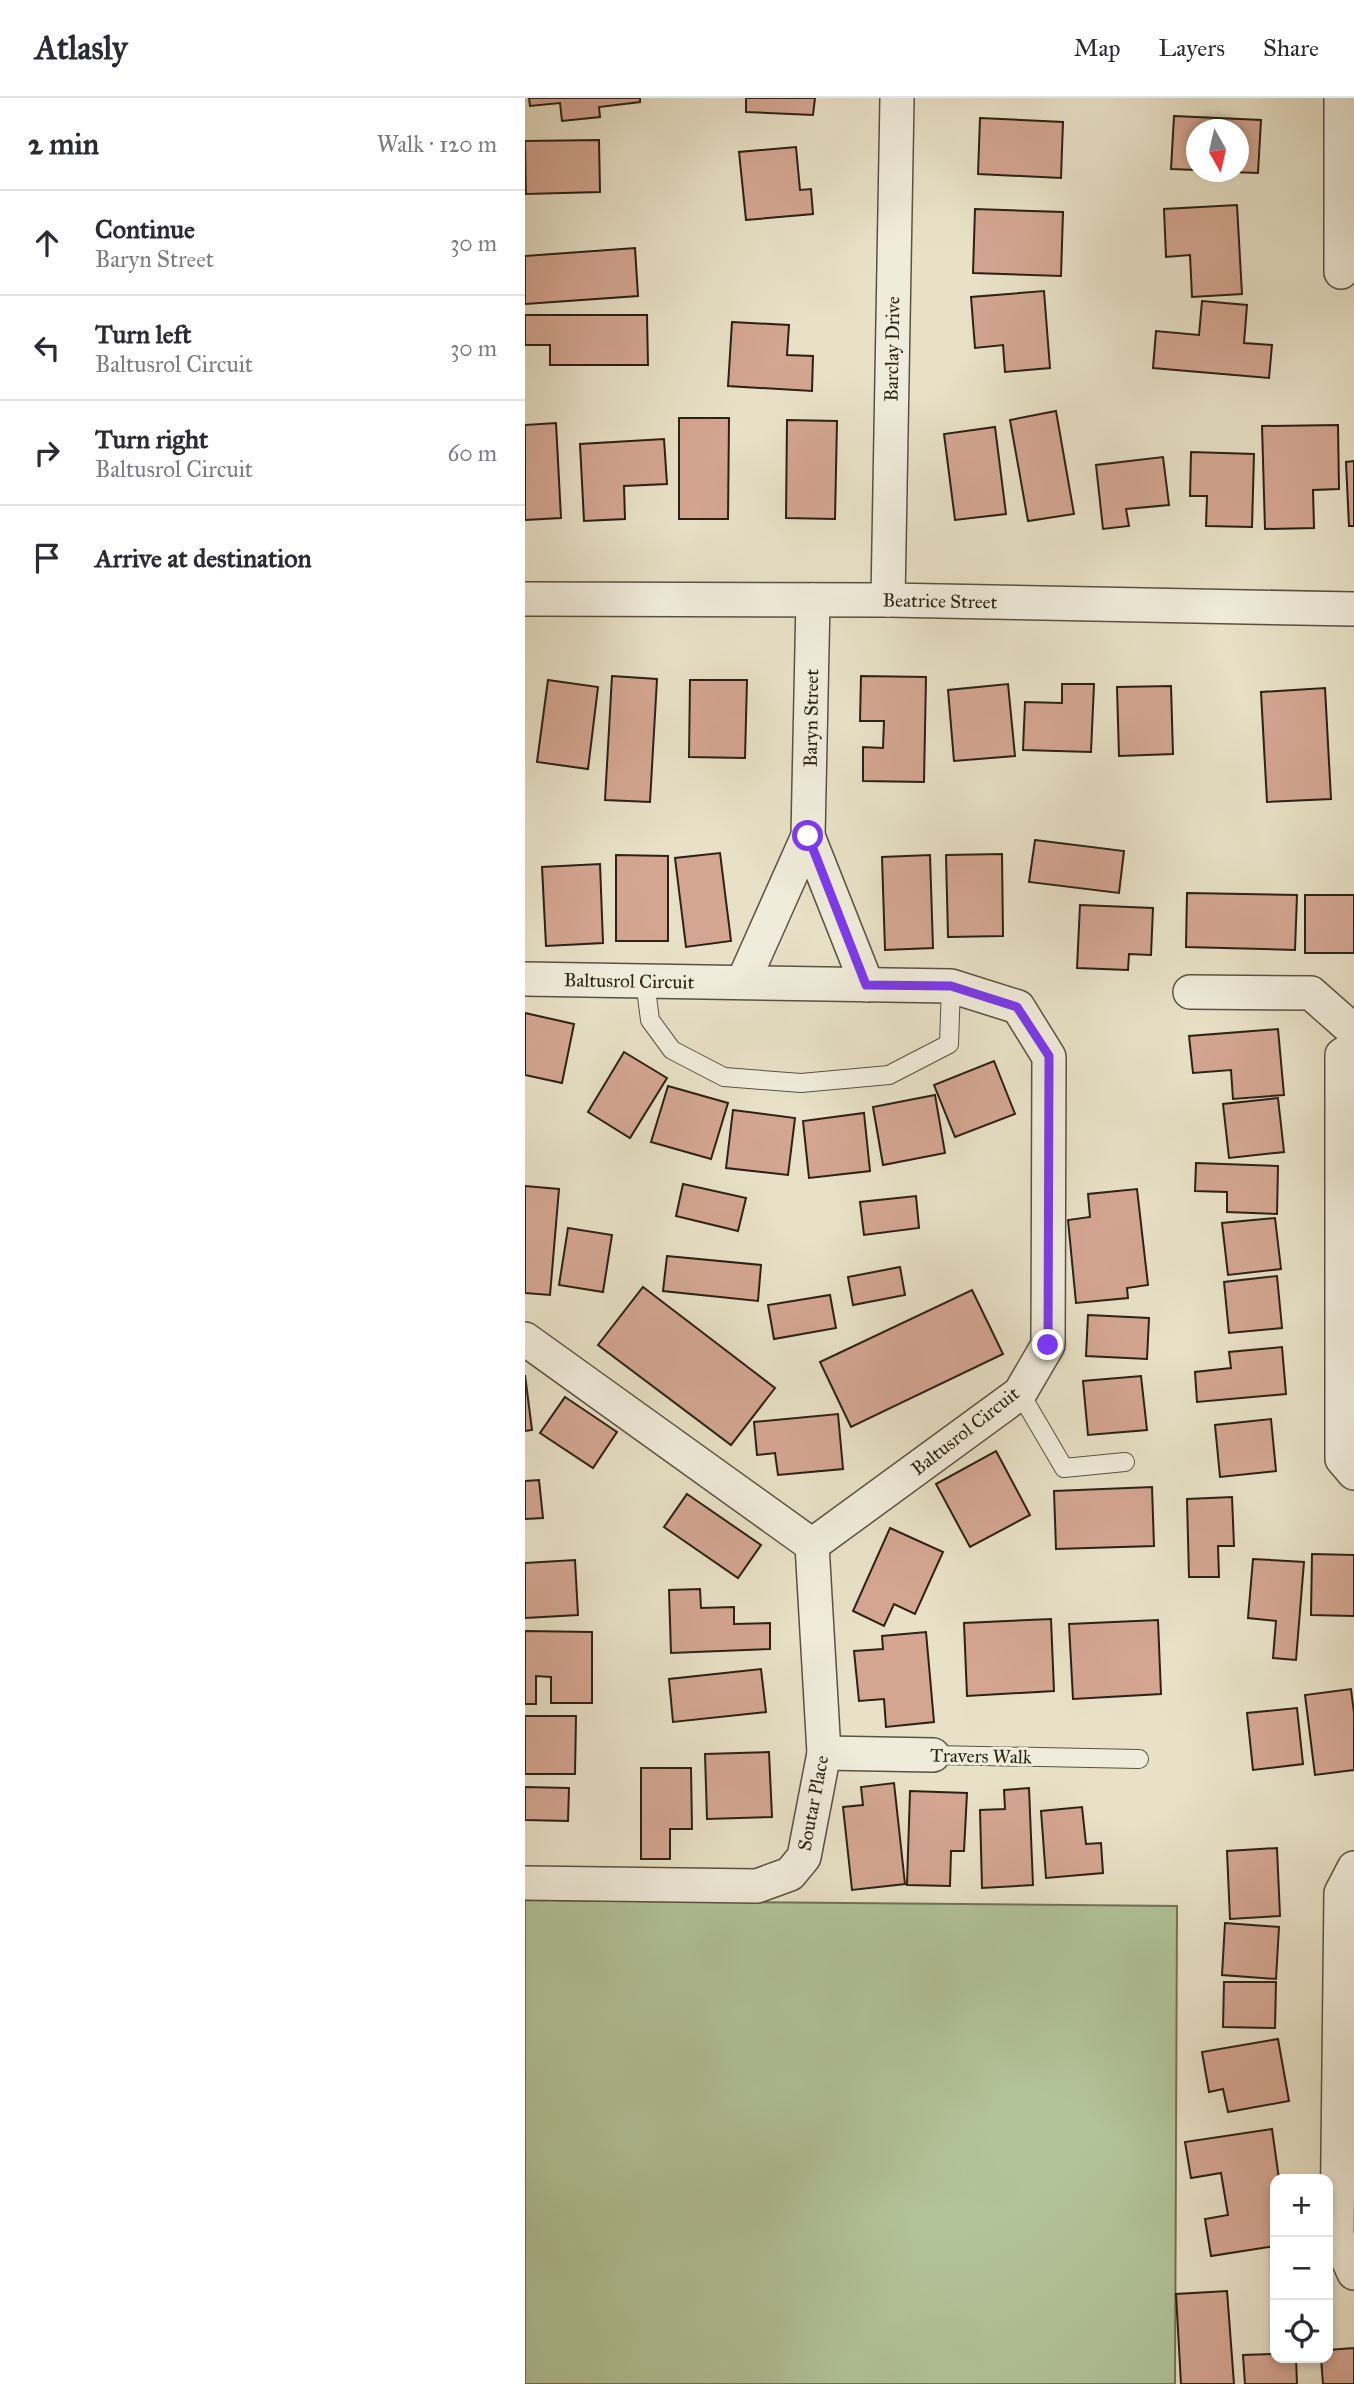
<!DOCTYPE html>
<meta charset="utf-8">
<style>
:root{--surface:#fff;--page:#f2f2f3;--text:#2b2b33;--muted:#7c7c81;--line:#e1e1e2}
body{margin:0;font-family:"IM FELL Great Primer",serif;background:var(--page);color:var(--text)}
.controls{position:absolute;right:21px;bottom:21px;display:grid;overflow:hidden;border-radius:14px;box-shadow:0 4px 10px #0003}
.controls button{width:63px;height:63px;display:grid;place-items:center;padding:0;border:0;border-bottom:2px solid var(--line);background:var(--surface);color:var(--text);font:35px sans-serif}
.compass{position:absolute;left:661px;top:21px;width:63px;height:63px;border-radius:50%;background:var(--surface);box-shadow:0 4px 10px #0003;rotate:172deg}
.stop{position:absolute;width:21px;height:21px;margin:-16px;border:5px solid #7c3aed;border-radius:50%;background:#fff}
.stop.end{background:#7c3aed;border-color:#fff;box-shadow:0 2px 7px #0008}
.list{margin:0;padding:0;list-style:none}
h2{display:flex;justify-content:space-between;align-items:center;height:91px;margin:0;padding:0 28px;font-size:30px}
h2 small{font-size:23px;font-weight:400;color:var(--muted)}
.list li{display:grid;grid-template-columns:46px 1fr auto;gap:21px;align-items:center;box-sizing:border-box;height:105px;padding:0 28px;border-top:2px solid var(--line)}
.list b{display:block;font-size:26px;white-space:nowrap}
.list p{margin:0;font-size:23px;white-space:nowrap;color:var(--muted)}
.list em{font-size:23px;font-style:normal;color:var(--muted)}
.icon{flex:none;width:38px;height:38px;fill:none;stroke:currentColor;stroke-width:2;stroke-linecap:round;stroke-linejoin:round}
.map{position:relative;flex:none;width:829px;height:2286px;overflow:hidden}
header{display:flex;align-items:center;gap:42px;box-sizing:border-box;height:98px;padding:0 35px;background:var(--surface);border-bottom:2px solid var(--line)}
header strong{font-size:33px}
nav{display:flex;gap:38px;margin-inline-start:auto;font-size:24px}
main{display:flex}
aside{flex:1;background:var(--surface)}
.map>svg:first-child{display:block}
</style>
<header>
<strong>Atlasly</strong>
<nav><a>Map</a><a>Layers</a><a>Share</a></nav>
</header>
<main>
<aside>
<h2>2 min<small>Walk · 120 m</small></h2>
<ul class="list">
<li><svg class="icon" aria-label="ahead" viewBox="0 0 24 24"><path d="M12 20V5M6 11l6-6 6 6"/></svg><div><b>Continue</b><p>Baryn Street</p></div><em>30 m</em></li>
<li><svg class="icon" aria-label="left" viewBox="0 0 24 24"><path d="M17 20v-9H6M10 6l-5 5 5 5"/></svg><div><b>Turn left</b><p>Baltusrol Circuit</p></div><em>30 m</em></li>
<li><svg class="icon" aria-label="right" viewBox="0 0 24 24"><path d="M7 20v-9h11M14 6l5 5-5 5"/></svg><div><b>Turn right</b><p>Baltusrol Circuit</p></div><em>60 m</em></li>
<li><svg class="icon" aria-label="arrive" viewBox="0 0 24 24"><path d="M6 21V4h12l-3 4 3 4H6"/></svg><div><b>Arrive at destination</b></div></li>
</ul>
</aside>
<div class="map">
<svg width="829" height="2286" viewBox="0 0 829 2286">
<rect width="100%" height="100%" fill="#e8e1c7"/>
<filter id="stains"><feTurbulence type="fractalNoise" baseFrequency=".00286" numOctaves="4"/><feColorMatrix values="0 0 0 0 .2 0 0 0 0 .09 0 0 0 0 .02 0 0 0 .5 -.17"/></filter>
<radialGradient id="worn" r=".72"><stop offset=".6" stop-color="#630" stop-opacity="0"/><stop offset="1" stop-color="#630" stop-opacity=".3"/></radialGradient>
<path fill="#b2c399" stroke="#6f7256" stroke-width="2" d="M0 1802 652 1808 650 2286H0Z"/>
<g fill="#d4a692" stroke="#2c2114" stroke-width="2">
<path d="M4 0H115V4L74 9 75 19 37 23 35 5 5 8Z"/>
<path d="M221 0H290L288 17 221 14Z"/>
<path d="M649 18 736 22 733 75 706 74H713V32H671V72L646 71Z"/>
<path d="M455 20 538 24 536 80 453 76Z"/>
<path d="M74 42 75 94 1 96 0 43Z"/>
<path d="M271 49 275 92 286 91 288 116 221 122 214 54Z"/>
<path d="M712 107 717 196 667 199 665 157 641 159 639 111Z"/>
<path d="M450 111 538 114 536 178 448 175Z"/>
<path d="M110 150 113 198 0 206V158Z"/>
<path d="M519 193 525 270 480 274 478 247 450 250 446 199Z"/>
<path d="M677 203 722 207 719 245 747 247 744 280 628 270 631 233 674 237Z"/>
<path d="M0 217H122L123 267H25V247H0Z"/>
<path d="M207 224 264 227 262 257 288 258 287 293 203 288Z"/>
<path d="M531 313 549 416 503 423 485 322Z"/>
<path d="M154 320H204L203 421H154Z"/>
<path d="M262 322 312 323 310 421 261 420Z"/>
<path d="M31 325 36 420 0 422V327Z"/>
<path d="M813 327 814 391 788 392 789 430 740 431 737 328Z"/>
<path d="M470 329 481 416 430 422 419 336Z"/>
<path d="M139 341 142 386 99 388 100 421 59 423 55 346Z"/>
<path d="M666 354 729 356 727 429 681 428 682 398H665Z"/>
<path d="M638 359 644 407 601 411 604 428 578 431 571 367Z"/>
<path d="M829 363V428H824L821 364Z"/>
<path d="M87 578 132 581 125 704 80 702Z"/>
<path d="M336 578 401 579 399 684 338 683V649L358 650 359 623H335Z"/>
<path d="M23 582 73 589 63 671 12 664Z"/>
<path d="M165 582H222L220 660 164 659Z"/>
<path d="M483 586 490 658 429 663 423 592Z"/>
<path d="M537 586H569L566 654 498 652 500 604 537 605Z"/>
<path d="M646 588 648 656 594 658 592 589Z"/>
<path d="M800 590 806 701 742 704 736 594Z"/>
<path d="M510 742 599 753 594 795 504 784Z"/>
<path d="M195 755 206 843 161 849 150 760Z"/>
<path d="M477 756 478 838 423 839 421 757Z"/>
<path d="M91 757 143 758V843H91Z"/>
<path d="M405 757 408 850 360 852 357 759Z"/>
<path d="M75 766 78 845 21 848 17 769Z"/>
<path d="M662 795 772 797 770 852 661 849Z"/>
<rect x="780" y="797" width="49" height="58"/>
<path d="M555 807 628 810 626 857 604 856 603 872 552 870Z"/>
<path d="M0 915 49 926 37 985 0 977Z"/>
<path d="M753 931 759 997 708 1001 706 972 668 975 664 938Z"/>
<path d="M99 954 142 980 105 1040 63 1014Z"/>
<path d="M469 963 490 1016 430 1039 409 987Z"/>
<path d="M143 988 203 1005 186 1061 126 1044Z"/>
<path d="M410 997 420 1055 358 1067 348 1009Z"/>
<path d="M753 1000 759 1054 704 1060 698 1006Z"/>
<path d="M208 1012 270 1020 263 1077 201 1070Z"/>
<path d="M339 1015 345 1073 284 1080 278 1023Z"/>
<path d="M671 1065 753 1068 752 1116 702 1114V1094L670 1093Z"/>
<path d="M158 1086 221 1100 213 1133 151 1118Z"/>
<path d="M0 1088 34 1091 25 1197 0 1195Z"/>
<path d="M612 1091 623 1187 602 1190 603 1200 551 1205 543 1122 565 1119 563 1096Z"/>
<path d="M391 1098 394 1130 339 1137 335 1104Z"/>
<path d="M750 1120 756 1171 703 1177 697 1125Z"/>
<path d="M43 1130 87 1137 78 1194 34 1187Z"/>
<path d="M142 1158 236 1167 233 1203 138 1193Z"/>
<path d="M375 1169 380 1197 328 1207 323 1179Z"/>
<path d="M752 1178 757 1230 704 1235 699 1184Z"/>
<path d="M118 1189 250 1290 206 1347 73 1247Z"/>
<path d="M447 1192 478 1256 326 1329 295 1264Z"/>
<path d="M305 1197 311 1230 249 1241 243 1207Z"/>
<path d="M563 1217 624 1220 622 1261 561 1258Z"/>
<path d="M757 1249 761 1296 672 1304 670 1274 706 1270 704 1254Z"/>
<path d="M0 1277 7 1332 0 1333Z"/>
<path d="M616 1278 622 1332 563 1337 558 1283Z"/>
<path d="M40 1299 92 1334 68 1370 15 1335Z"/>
<path d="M313 1316 318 1371 253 1377 250 1355 232 1357 229 1324Z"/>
<path d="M746 1321 751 1373 695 1379 690 1327Z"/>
<path d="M471 1353 505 1417 445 1449 411 1386Z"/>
<path d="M14 1382 18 1420 0 1421V1383Z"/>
<path d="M627 1389 629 1448 531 1451 529 1393Z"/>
<path d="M162 1396 236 1447 213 1480 139 1429Z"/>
<path d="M707 1399 709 1448H693L694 1479H664L662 1401Z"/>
<path d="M365 1430 418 1454 390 1516 369 1506 359 1528 328 1513Z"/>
<path d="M787 1456 829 1457V1518L786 1517Z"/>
<path d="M728 1461 779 1464 771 1562 748 1560 751 1523 723 1520Z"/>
<path d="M50 1462 53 1517 0 1520V1465Z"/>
<path d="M175 1491 176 1510 209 1509V1526L245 1525V1551L146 1555 144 1492Z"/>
<path d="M526 1521 529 1593 442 1598 439 1525Z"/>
<path d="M633 1522 636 1596 548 1601 544 1526Z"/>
<path d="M0 1533 67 1534V1605H26V1579L11 1578V1606H0Z"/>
<path d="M401 1534 409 1624 361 1629 359 1601 334 1603 329 1553 358 1551 357 1538Z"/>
<path d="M236 1571 241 1614 148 1624 144 1581Z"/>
<path d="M826 1591 829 1615V1672L790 1677 780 1597Z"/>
<path d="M772 1610 778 1666 728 1672 722 1615Z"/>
<path d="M0 1618H51L50 1676H0Z"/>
<path d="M244 1654 247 1719 182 1721 180 1656Z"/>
<path d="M116 1670H166L167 1731H145V1761H116Z"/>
<path d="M369 1685 380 1786 327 1792 318 1709 338 1707 336 1689Z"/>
<path d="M0 1689 44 1690 43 1723 0 1722Z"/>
<path d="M504 1690 508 1787 457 1790 455 1712 480 1711 479 1692Z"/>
<path d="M385 1693 442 1695 439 1753H426L425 1788 382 1787Z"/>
<path d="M557 1709 561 1746 576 1745 578 1775 521 1780 516 1713Z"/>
<path d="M752 1750 755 1818 705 1821 702 1753Z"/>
<path d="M700 1825 754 1829 751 1881 697 1877Z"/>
<path d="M699 1884H751L750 1930 698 1929Z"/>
<path d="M753 1941 764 2003 703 2014 698 1991 684 1994 677 1954Z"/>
<path d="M747 2031 754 2081H750V2148L686 2158 680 2121 703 2117 696 2075 666 2080 660 2044Z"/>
<path d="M702 2193 709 2286H656L651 2196Z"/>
<path d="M829 2250V2286H798L796 2260H803V2252Z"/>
<path d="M750 2256V2260H771L772 2286H720L718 2257Z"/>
</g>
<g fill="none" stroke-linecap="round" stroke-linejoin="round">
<defs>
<g id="service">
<path d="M120 883 125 922 147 952 199 979 276 985 364 977 424 946 426 888"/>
<path d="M495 1295 539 1370 600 1364"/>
<path d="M408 1657 614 1661"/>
</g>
<g id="minor">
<path d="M816 0V174"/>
<path d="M0 501 363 502 829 511"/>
<path d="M363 502 372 0"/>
<path d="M283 738 342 887"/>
<path d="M0 881 426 888 493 909 524 959 523 1247 495 1295 287 1447 0 1241"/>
<path d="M218 884 283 738 288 502"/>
<path d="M665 894 786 895 829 933"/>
<path d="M829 949 817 957V1361L829 1375"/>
<path d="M299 1655 408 1657"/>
<path d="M829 1770 816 1795 812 2138 829 2175"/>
<path d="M0 1785 232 1788 265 1776 279 1759 299 1655 287 1447"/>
</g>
</defs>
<use href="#service" stroke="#5b5141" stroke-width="20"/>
<use href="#minor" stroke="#5b5141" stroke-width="36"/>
<use href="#service" stroke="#f0ecdb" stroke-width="18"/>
<use href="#minor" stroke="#f0ecdb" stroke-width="33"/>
</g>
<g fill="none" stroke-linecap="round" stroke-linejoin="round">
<path stroke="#7c3aed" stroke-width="9" d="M283 738 341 887 426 888 492 909 524 958 523 1247"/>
</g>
<g text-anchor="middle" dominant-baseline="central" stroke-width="6" stroke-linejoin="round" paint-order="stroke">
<g font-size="19" fill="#2c2114" stroke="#f0ecdb">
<text transform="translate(367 251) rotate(-89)">Barclay Drive</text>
<text transform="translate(415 503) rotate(1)">Beatrice Street</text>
<text transform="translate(286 620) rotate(-89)">Baryn Street</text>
<text transform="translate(104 883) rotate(1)">Baltusrol Circuit</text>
<text transform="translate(440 1333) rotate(-38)">Baltusrol Circuit</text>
<text transform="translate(456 1658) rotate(1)">Travers Walk</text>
<text transform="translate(288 1705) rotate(-79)">Soutar Place</text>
</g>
</g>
<rect width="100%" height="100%" filter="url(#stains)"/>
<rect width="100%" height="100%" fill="url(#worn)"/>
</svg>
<div class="controls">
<button>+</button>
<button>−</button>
<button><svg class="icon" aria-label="locate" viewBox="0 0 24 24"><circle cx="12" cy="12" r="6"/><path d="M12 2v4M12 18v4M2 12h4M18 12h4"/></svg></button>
</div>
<svg class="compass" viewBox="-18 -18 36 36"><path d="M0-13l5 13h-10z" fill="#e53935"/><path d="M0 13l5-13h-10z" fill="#7c7c81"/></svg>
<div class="stop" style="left:283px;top:738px"></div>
<div class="stop end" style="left:523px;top:1247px"></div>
</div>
</main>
